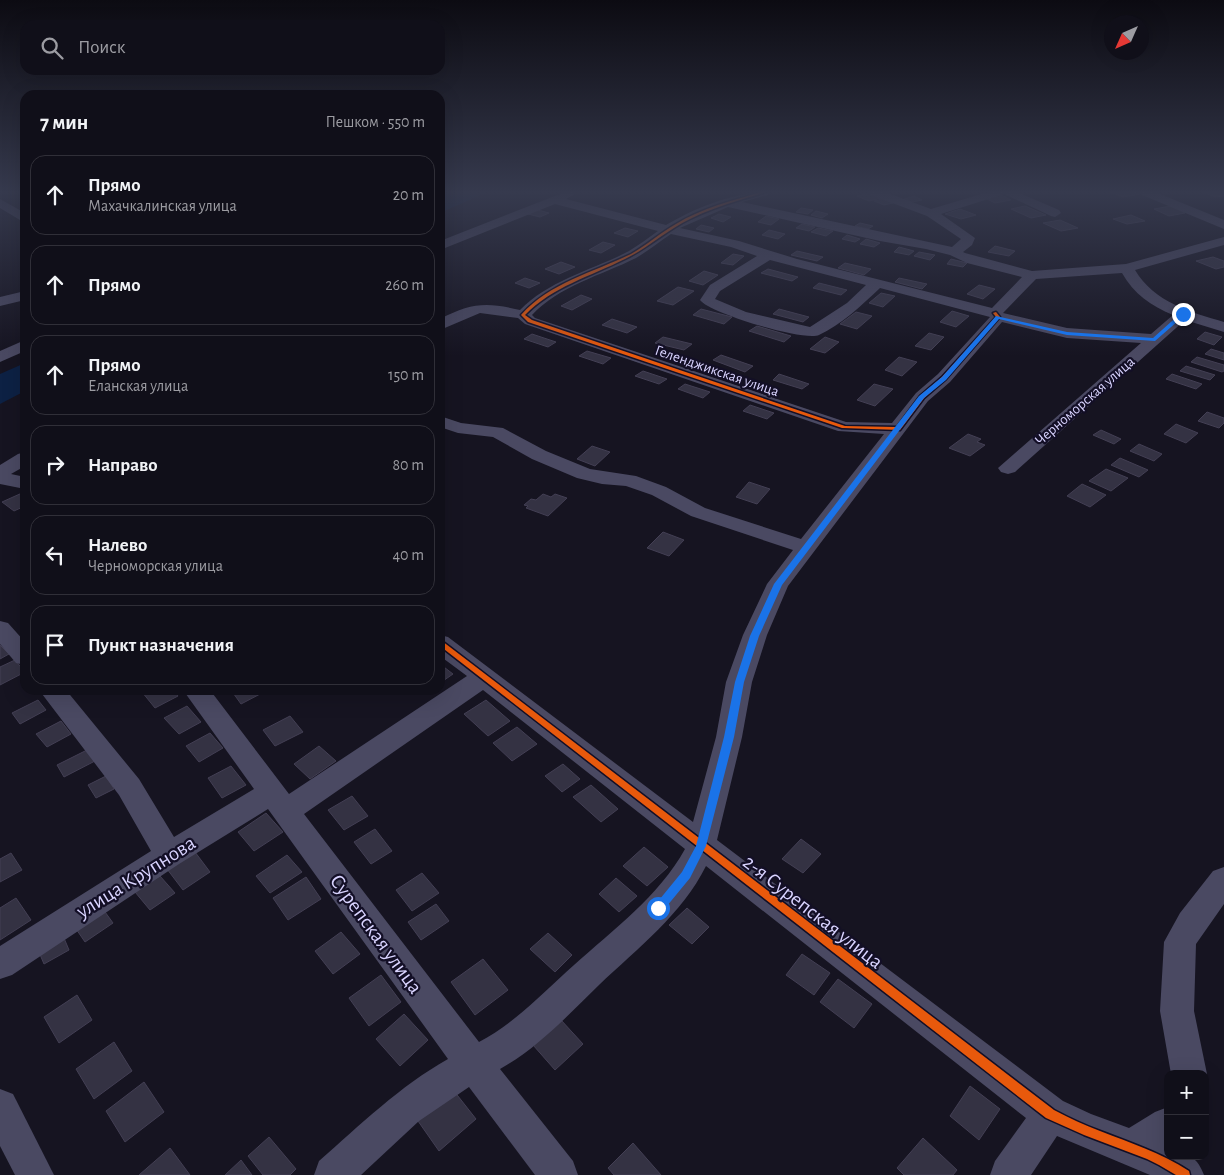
<!DOCTYPE html>
<html lang="ru">
<meta charset="utf-8">
<style>
:root{--surface:#100f19;--page:#191822;--text:#f1f3f6;--muted:#9c9ca2;--line:#302f38}
body{margin:0;font-family:"Alegreya Sans",sans-serif;background:var(--page);color:var(--text)}
.controls{position:absolute;right:15px;bottom:15px;display:grid;overflow:hidden;border-radius:10px;box-shadow:0 5px 20px #0002}
.controls button{width:45px;height:45px;display:grid;place-items:center;padding:0;border:0;border-bottom:1px solid var(--line);background:var(--surface);color:var(--text);font:25px sans-serif}
.compass{position:absolute;left:1104px;top:15px;width:45px;height:45px;border-radius:50%;background:var(--surface);box-shadow:0 5px 20px #0002;rotate:225deg}
.stop{position:absolute;width:15px;height:15px;margin:-11px;border:4px solid #1a73e8;border-radius:50%;background:#fff}
.stop.end{background:#1a73e8;border-color:#fff;box-shadow:0 1px 5px #0008}
.list{margin:0;padding:0;list-style:none}
h2{display:flex;justify-content:space-between;align-items:center;height:65px;margin:0;padding:0 20px;font-size:21px}
h2 small{font-size:16px;font-weight:400;color:var(--muted)}
.list li{display:grid;grid-template-columns:32px 1fr auto;gap:15px;align-items:center;box-sizing:border-box;height:80px;margin:0 10px 10px;padding:0 10px;border:1px solid var(--line);border-radius:15px}
.list b{display:block;font-size:19px;white-space:nowrap}
.list p{margin:0;font-size:16px;white-space:nowrap;color:var(--muted)}
.list em{font-size:16px;font-style:normal;color:var(--muted)}
.icon{flex:none;width:28px;height:28px;fill:none;stroke:currentColor;stroke-width:2;stroke-linecap:round;stroke-linejoin:round}
.map{position:relative;flex:none;width:1224px;height:1175px;overflow:hidden}
.search{position:absolute;background:var(--surface);box-shadow:0 5px 20px #0002;left:20px;top:20px;width:425px;height:55px;display:flex;align-items:center;gap:12px;box-sizing:border-box;padding:0 18px;border-radius:15px;color:var(--muted);font-size:19px}
.panel{position:absolute;background:var(--surface);box-shadow:0 5px 20px #0002;left:20px;top:90px;width:425px;height:605px;border-radius:15px}
.map>svg:first-child{display:block}
</style>
<div class="map">
<svg width="1224" height="1175" viewBox="0 0 1224 1175">
<rect width="100%" height="100%" fill="#161421"/>
<g fill="#0d2144">
<path d="M440 192H487L440 213Z"/>
<path d="M25 363V391L0 404V374Z"/>
</g>
<g fill="#343243" stroke="#433f54">
<path d="M1110 192H1134L1140 194 1123 197Z"/>
<path d="M1203 192H1223L1224 196 1215 197Z"/>
<path d="M869 193 881 198 869 201 857 196Z"/>
<path d="M1001 195 1011 200 995 203 985 198Z"/>
<path d="M914 196 922 200 912 202 904 199Z"/>
<path d="M883 199 893 203 884 205 874 201Z"/>
<path d="M1025 206 1046 215 1031 218 1011 209Z"/>
<path d="M1171 206 1185 213 1169 216 1154 209Z"/>
<path d="M801 208 813 210 808 214 796 212Z"/>
<path d="M960 209 976 215 961 219 945 214Z"/>
<path d="M538 210 549 213 540 217 528 214Z"/>
<path d="M816 211 828 214 822 218 811 215Z"/>
<path d="M719 214 731 217 723 222 711 218Z"/>
<path d="M1131 215 1145 221 1127 224 1113 219Z"/>
<path d="M766 216 779 219 771 225 758 222Z"/>
<path d="M1060 220 1078 228 1061 231 1043 223Z"/>
<path d="M860 223 873 226 868 229 855 226Z"/>
<path d="M802 224 815 227 809 231 796 228Z"/>
<path d="M701 225 714 228 709 232 696 229Z"/>
<path d="M625 228 638 231 628 237 614 233Z"/>
<path d="M818 228 833 231 826 236 811 232Z"/>
<path d="M769 230 785 234 778 239 762 235Z"/>
<path d="M847 235 860 239 855 242 842 239Z"/>
<path d="M866 239 880 243 874 247 860 244Z"/>
<path d="M603 242 615 245 601 253 589 250Z"/>
<path d="M995 246 1015 251 1009 256 988 252Z"/>
<path d="M899 247 914 251 909 255 894 252Z"/>
<path d="M797 251 823 257 817 261 791 255Z"/>
<path d="M919 252 935 255 930 260 914 256Z"/>
<path d="M733 254 744 256 733 265 721 263Z"/>
<path d="M1213 257 1224 261V267L1216 269 1196 261Z"/>
<path d="M951 259 967 263 963 267 947 264Z"/>
<path d="M561 262 575 267 559 274 545 269Z"/>
<path d="M845 263 871 269 864 275 838 268Z"/>
<path d="M768 269 798 277 792 281 761 273Z"/>
<path d="M704 271 718 275 703 285 689 281Z"/>
<path d="M525 278 540 283 529 288 515 283Z"/>
<path d="M899 278 927 284 922 289 895 282Z"/>
<path d="M819 283 847 290 841 295 813 288Z"/>
<path d="M979 285 995 289 983 299 967 294Z"/>
<path d="M678 287 694 291 673 305 657 301Z"/>
<path d="M881 293 895 296 883 307 869 303Z"/>
<path d="M581 295 592 299 572 310 561 306Z"/>
<path d="M701 309 732 317 724 324 693 315Z"/>
<path d="M779 309 809 317 803 322 773 314Z"/>
<path d="M952 311 969 316 956 327 940 322Z"/>
<path d="M856 312 872 316 857 329 840 324Z"/>
<path d="M612 319 637 327 627 333 602 325Z"/>
<path d="M757 326 791 336 784 342 749 331Z"/>
<path d="M1205 332 1222 337 1214 345 1197 339Z"/>
<path d="M929 333 944 337 931 350 915 346Z"/>
<path d="M532 334 556 342 548 347 524 339Z"/>
<path d="M663 337 692 344 684 350 655 343Z"/>
<path d="M825 337 839 342 825 353 810 349Z"/>
<path d="M1211 349 1224 353V360L1205 354Z"/>
<path d="M587 351 611 358 603 364 579 356Z"/>
<path d="M721 355 753 366 745 372 713 360Z"/>
<path d="M899 357 917 362 902 376 885 370Z"/>
<path d="M1197 357 1224 365V371L1222 372 1191 362Z"/>
<path d="M1186 366 1215 375 1210 380 1180 371Z"/>
<path d="M643 371 667 379 659 384 635 376Z"/>
<path d="M779 374 809 384 802 389 773 380Z"/>
<path d="M1172 374 1202 384 1196 389 1166 379Z"/>
<path d="M685 384 710 392 703 398 678 389Z"/>
<path d="M874 384 893 389 875 406 857 400Z"/>
<path d="M750 405 774 413 767 419 743 411Z"/>
<path d="M1207 412 1224 418V423L1219 428 1198 421Z"/>
<path d="M1176 424 1198 433 1186 443 1164 434Z"/>
<path d="M1101 430 1121 439 1114 444 1093 435Z"/>
<path d="M968 434 981 439 977 442 985 445 970 456 949 448Z"/>
<path d="M1139 444 1162 454 1154 461 1130 451Z"/>
<path d="M592 446 610 452 595 466 577 459Z"/>
<path d="M1120 458 1148 470 1139 477 1111 465Z"/>
<path d="M1106 469 1128 478 1111 491 1089 481Z"/>
<path d="M749 482 770 489 757 504 736 497Z"/>
<path d="M1082 484 1106 495 1090 507 1067 496Z"/>
<path d="M22 493 25 496V506L14 511 2 502Z"/>
<path d="M543 494 551 497 555 494 567 498 548 516 526 508 528 506 524 505 531 499 536 500Z"/>
<path d="M663 532 684 540 669 556 647 548Z"/>
<path d="M0 645 9 654 0 659Z"/>
<path d="M15 660 25 672 0 685V667Z"/>
<path d="M440 664 453 674 440 683Z"/>
<path d="M146 690H173L178 696 155 708 142 692Z"/>
<path d="M231 690H262L264 692 241 704Z"/>
<path d="M38 700 46 710 20 724 12 713Z"/>
<path d="M486 700 510 721 488 736 464 714Z"/>
<path d="M187 706 201 722 179 734 164 718Z"/>
<path d="M290 716 303 732 275 746 263 730Z"/>
<path d="M61 721 71 734 47 747 36 734Z"/>
<path d="M517 727 537 744 512 761 493 743Z"/>
<path d="M210 733 223 748 199 762 186 746Z"/>
<path d="M319 746 336 761 310 779 294 764Z"/>
<path d="M87 750 95 761 64 777 57 765Z"/>
<path d="M563 764 580 779 562 792 545 776Z"/>
<path d="M231 766 246 785 222 798 208 778Z"/>
<path d="M106 776 114 789 96 798 88 785Z"/>
<path d="M591 785 618 809 601 822 573 797Z"/>
<path d="M352 796 368 816 344 830 328 810Z"/>
<path d="M266 813 283 832 254 851 238 832Z"/>
<path d="M375 829 392 851 371 864 354 842Z"/>
<path d="M801 839 821 854 803 873 782 859Z"/>
<path d="M644 847 668 867 647 886 623 866Z"/>
<path d="M195 852 210 872 183 890 167 869Z"/>
<path d="M11 853 22 870 0 882V859Z"/>
<path d="M287 855 302 872 270 893 256 876Z"/>
<path d="M422 873 439 893 412 911 396 890Z"/>
<path d="M160 876 175 893 150 910 135 892Z"/>
<path d="M306 877 321 899 288 920 273 898Z"/>
<path d="M616 878 637 896 619 912 599 894Z"/>
<path d="M16 898 31 920 0 940V908Z"/>
<path d="M436 904 449 921 421 940 408 922Z"/>
<path d="M100 905 113 923 85 942 72 923Z"/>
<path d="M687 908 709 927 692 944 669 925Z"/>
<path d="M61 931 69 950 44 964 36 945Z"/>
<path d="M341 932 360 954 333 974 315 951Z"/>
<path d="M548 933 572 955 555 972 530 949Z"/>
<path d="M802 954 830 973 814 995 786 975Z"/>
<path d="M483 959 508 990 475 1015 451 982Z"/>
<path d="M381 975 401 1002 369 1026 349 998Z"/>
<path d="M838 979 872 1004 854 1028 820 1002Z"/>
<path d="M77 995 92 1020 59 1043 44 1017Z"/>
<path d="M404 1014 428 1040 400 1066 376 1039Z"/>
<path d="M561 1020 583 1044 555 1070 533 1045Z"/>
<path d="M114 1042 132 1071 94 1099 76 1069Z"/>
<path d="M144 1082 164 1112 125 1142 106 1111Z"/>
<path d="M970 1086 1000 1109 979 1140 950 1116Z"/>
<path d="M454 1091 476 1119 439 1151 418 1121Z"/>
<path d="M269 1137 296 1169 290 1175H263L248 1156Z"/>
<path d="M923 1138 957 1170 953 1175H904L897 1168Z"/>
<path d="M633 1143 661 1175H614L608 1168Z"/>
<path d="M170 1148 190 1175H139Z"/>
<path d="M241 1160 252 1175H225Z"/>
</g>
<g fill="none" stroke-linecap="round" stroke-linejoin="round">
<g fill="#4a4962" fill-rule="evenodd">
<path d="M565 192H573L575 194 566 199 666 225C696 207 734 192 770 192L768 195 742 202 952 247 961 239 927 216 871 195 869 192H885L931 209 988 192H1017L1059 210 1061 213 1055 217 1051 216 1004 194 941 214 975 238 972 245 963 252 965 253 1032 271 1126 264 1224 237V245L1135 270C1154 302 1190 312 1224 322V332L1185 320 1015 472 1008 474 1001 472 998 468 1141 343 1067 338 1002 322 950 382 928 401 788 586 767 635 752 682 742 737 717 840 1063 1101 1091 1114 1129 1128 1155 1112 1168 1107V1156C1189 1156 1195 1153 1204 1175H1150L1057 1136 1031 1175H990L995 1161 1026 1118 706 866C682 914 638 948 599 985 568 1015 538 1048 500 1069L573 1161 578 1175H535L469 1087 419 1121 361 1175H314L319 1161C360 1125 400 1086 448 1059L268 809 179 864 12 975 0 979V946L151 851 119 795 39 690H66L139 779 174 837 254 789 183 690H210L289 794 467 676 440 656V635L448 637 693 822 716 737 726 682 743 635 767 584 793 550 691 516 652 495 626 486 602 484 577 478 532 459 493 437 458 433 440 427V416L461 423 503 428 546 451 590 469 636 476 666 487 705 508 801 539 884 434 838 431 525 324 518 318 480 313 440 330V319C471 303 486 302 520 310 549 280 593 270 629 251 639 245 648 238 658 231L555 204 440 250V241ZM728 207 880 241 926 249 950 255 967 263 1022 277 992 308 797 259 739 241 680 228ZM671 234 731 247 757 256 710 285 700 300C709 313 805 342 819 335 841 325 862 305 880 288L990 317 938 374 916 393 892 423 846 422 535 318 532 315C559 286 602 275 636 258 648 251 659 242 671 234ZM770 260 866 285 847 303 810 327 746 312 715 299 720 291ZM1122 273C1134 294 1151 306 1173 315L1151 334 1067 328 1003 313 1036 279ZM483 690 685 849C659 896 613 930 574 965 544 992 515 1023 479 1042L304 814Z"/>
<path d="M1140 192H1155L1224 220V229L1142 195Z"/>
<path d="M0 199 25 213V223L0 208Z"/>
<path d="M25 291V300L0 306V297Z"/>
<path d="M25 340V351L0 362V351Z"/>
<path d="M25 452V466L11 474 25 477V489L0 484V465L18 454Z"/>
<path d="M0 621 8 623 25 642V665L16 663 0 644Z"/>
<path d="M1224 867V904L1196 944 1194 1011 1207 1074 1205 1078V1074H1171L1160 1011 1164 942 1180 913 1213 871Z"/>
<path d="M0 1089 13 1094 54 1175H15L0 1146Z"/>
</g>
<defs>
<g id="cycleway">
<path d="M762 192H766C758 195 749 197 740 200 723 205 706 211 690 219 667 230 648 248 625 259 591 276 552 287 525 315L532 320 845 426 897 427 920 396 942 377 996 317 993 313 996 312 1000 317 999 318 946 379 924 398 900 430 842 428 528 322 521 315C549 283 594 272 631 254 647 245 660 233 676 224 702 208 733 200 762 192Z"/>
<path d="M440 641H442L1054 1110C1069 1118 1084 1125 1100 1131 1131 1143 1161 1153 1189 1171L1190 1175H1176L1159 1165 1147 1159 1084 1135 1046 1118 440 646Z"/>
</g>
</defs>
<use href="#cycleway" stroke="#130f26" stroke-width="3"/>
<use href="#cycleway" fill="#e8590c" fill-rule="evenodd"/>
</g>
<linearGradient id="sky" x2="0" y2="1"><stop stop-color="#0c0b12"/><stop offset="0.54" stop-color="#363a4e"/><stop offset="1" stop-color="#363a4e" stop-opacity="0"/></linearGradient>
<rect width="1224" height="356" fill="url(#sky)"/>
<path fill="#1a73e8" d="M1181 313 1186 314 1155 341 1067 335 999 319 946 380 924 398 782 585 759 636 744 682 734 737 706 846 690 878 662 912H655L653 908 655 905 682 872 696 846 724 737 735 682 750 636 774 584 919 396 942 377 996 316 1067 332 1153 338Z"/>
<g text-anchor="middle" dominant-baseline="central" stroke-width="4.5" stroke-linejoin="round" paint-order="stroke">
<g font-size="15" fill="#d9d4ff" stroke="#130f26">
<text transform="translate(717 371) rotate(19)">Геленджикская улица</text>
<text transform="translate(1085 401) rotate(-41)">Черноморская улица</text>
</g>
<g font-size="21" fill="#d9d4ff" stroke="#130f26">
<text transform="translate(136 877) rotate(-32)">улица Крупнова</text>
<text transform="translate(813 912) rotate(38)">2-я Сурепская улица</text>
<text transform="translate(376 934) rotate(54)">Сурепская улица</text>
</g>
</g>
</svg>
<div class="controls">
<button>+</button>
<button>−</button>
</div>
<svg class="compass" viewBox="-18 -18 36 36"><path d="M0-13l5 13h-10z" fill="#e53935"/><path d="M0 13l5-13h-10z" fill="#9c9ca2"/></svg>
<div class="stop" style="left:658px;top:908px"></div>
<div class="stop end" style="left:1183px;top:314px"></div>
<div class="search"><svg class="icon" aria-label="search" viewBox="0 0 24 24"><circle cx="10" cy="10" r="6"/><path d="M15 15l6 6"/></svg>Поиск</div>
<section class="panel">
<h2>7 мин<small>Пешком · 550 m</small></h2>
<ul class="list">
<li><svg class="icon" aria-label="ahead" viewBox="0 0 24 24"><path d="M12 20V5M6 11l6-6 6 6"/></svg><div><b>Прямо</b><p>Махачкалинская улица</p></div><em>20 m</em></li>
<li><svg class="icon" aria-label="ahead" viewBox="0 0 24 24"><path d="M12 20V5M6 11l6-6 6 6"/></svg><div><b>Прямо</b></div><em>260 m</em></li>
<li><svg class="icon" aria-label="ahead" viewBox="0 0 24 24"><path d="M12 20V5M6 11l6-6 6 6"/></svg><div><b>Прямо</b><p>Еланская улица</p></div><em>150 m</em></li>
<li><svg class="icon" aria-label="right" viewBox="0 0 24 24"><path d="M7 20v-9h11M14 6l5 5-5 5"/></svg><div><b>Направо</b></div><em>80 m</em></li>
<li><svg class="icon" aria-label="left" viewBox="0 0 24 24"><path d="M17 20v-9H6M10 6l-5 5 5 5"/></svg><div><b>Налево</b><p>Черноморская улица</p></div><em>40 m</em></li>
<li><svg class="icon" aria-label="arrive" viewBox="0 0 24 24"><path d="M6 21V4h12l-3 4 3 4H6"/></svg><div><b>Пункт назначения</b></div></li>
</ul>
</section>
</div>
